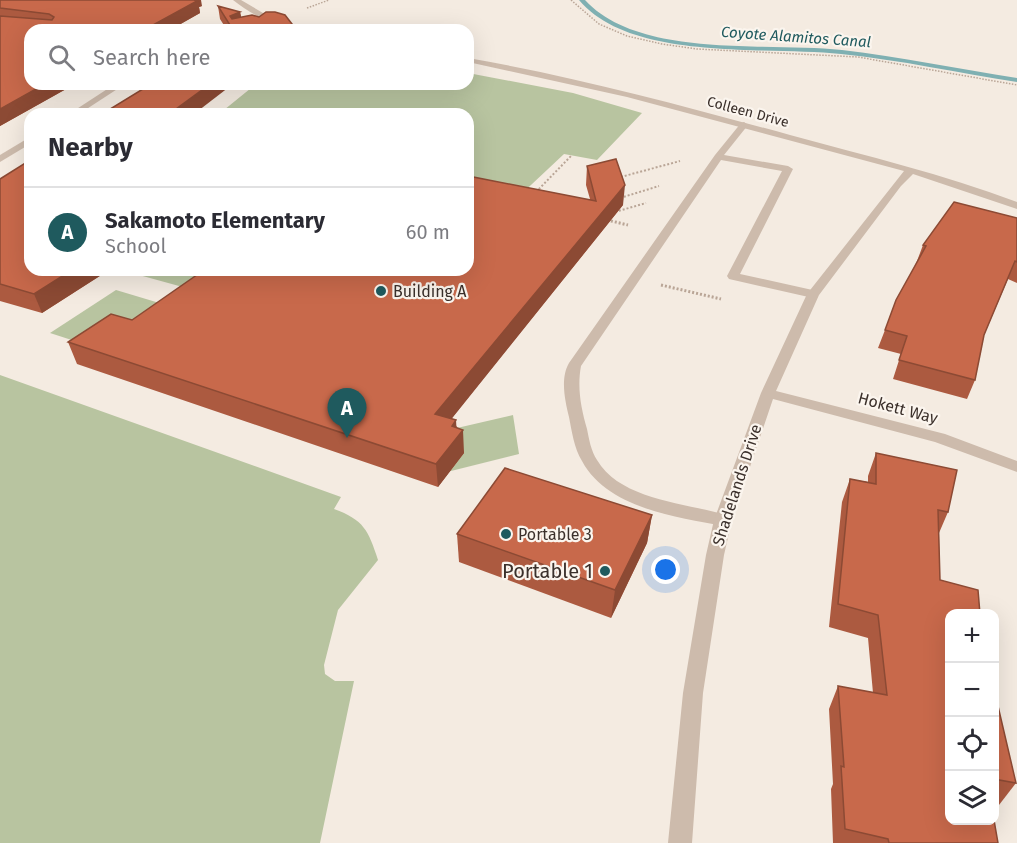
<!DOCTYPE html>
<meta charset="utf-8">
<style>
:root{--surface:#fff;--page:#f7f7f7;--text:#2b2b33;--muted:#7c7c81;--line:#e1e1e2;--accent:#1f5a5e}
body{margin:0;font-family:"Fira Sans",sans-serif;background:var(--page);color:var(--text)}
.controls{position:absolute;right:18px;bottom:18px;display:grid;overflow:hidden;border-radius:12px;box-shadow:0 6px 24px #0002}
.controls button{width:54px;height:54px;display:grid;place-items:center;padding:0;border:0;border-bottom:2px solid var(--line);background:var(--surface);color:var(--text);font:30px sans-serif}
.you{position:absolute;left:666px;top:570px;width:21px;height:21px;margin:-15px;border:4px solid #fff;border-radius:50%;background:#1a73e8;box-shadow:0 0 0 9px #1a73e833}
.badge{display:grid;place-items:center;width:39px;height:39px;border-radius:50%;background:var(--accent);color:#fff;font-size:20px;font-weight:700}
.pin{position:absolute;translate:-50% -50px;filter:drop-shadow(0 2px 3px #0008)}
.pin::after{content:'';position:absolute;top:32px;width:21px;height:18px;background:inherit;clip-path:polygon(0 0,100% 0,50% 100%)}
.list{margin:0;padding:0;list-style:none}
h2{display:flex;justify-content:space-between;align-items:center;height:78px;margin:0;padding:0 24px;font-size:26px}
h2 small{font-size:20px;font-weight:400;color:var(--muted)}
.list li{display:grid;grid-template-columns:39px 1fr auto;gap:18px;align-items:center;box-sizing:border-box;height:90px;padding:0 24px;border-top:2px solid var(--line)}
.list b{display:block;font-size:22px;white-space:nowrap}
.list p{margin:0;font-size:20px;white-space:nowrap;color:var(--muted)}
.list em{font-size:20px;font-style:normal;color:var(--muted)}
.icon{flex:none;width:33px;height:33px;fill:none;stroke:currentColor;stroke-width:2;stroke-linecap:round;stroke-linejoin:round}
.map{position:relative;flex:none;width:1017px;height:843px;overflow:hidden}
.search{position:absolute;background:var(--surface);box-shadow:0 6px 24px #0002;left:24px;top:24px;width:450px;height:66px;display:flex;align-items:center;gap:15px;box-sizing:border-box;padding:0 21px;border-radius:18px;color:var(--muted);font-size:22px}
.panel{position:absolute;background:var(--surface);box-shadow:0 6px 24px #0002;left:24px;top:108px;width:450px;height:168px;border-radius:18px}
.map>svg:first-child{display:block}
</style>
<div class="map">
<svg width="1017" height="843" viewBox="0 0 1017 843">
<rect width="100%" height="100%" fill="#f4ebe1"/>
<g fill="#b8c4a0">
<path d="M468 73 573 93 642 113 597 160 564 154 515 200 468 190V114H219L256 84H468Z"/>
<path d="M146 270H217L190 289 139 275Z"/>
<path d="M116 290 246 329 186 377 50 333Z"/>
<path d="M0 375 341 497 334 509C364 520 368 530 378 560L338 610 324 665 325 674 335 681H354L320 843H0Z"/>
<path d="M513 415 519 454 427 477 418 437Z"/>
</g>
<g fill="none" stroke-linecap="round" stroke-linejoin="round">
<path fill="#7fb0b2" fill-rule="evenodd" d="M579 0H585C639 59 767 42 842 50 900 57 959 69 1017 78V82C959 73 900 60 841 54 767 46 631 62 579 0Z"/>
<g stroke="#b9a596" stroke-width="1.5" stroke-dasharray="1.5 1.5" stroke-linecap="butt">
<path d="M571 0 599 24 627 36 662 44 697 49 858 57 1017 85"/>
<path d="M307 8 329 0"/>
</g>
<g stroke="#b9a596" stroke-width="2" stroke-dasharray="2 2" stroke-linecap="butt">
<path d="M617 178 680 161"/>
<path d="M536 192 571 156"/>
<path d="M620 198 659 186"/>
<path d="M615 212 646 203"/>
</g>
<g stroke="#b9a596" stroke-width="3" stroke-dasharray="2 2" stroke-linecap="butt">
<path d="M607 220 628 225"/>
<path d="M661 285 721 299"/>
</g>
<path fill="#cdbbac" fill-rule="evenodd" d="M744 122 748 125 724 155 788 166 793 169 740 274 817 291 819 294 813 298 729 279 727 276 782 171 721 160 581 366C577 388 581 408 587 429 589 439 591 451 597 460 621 501 689 503 729 516L732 520 729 524 723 526C676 517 607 508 582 461 574 448 572 432 569 417 565 401 560 378 569 363L715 155 741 123Z"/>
<g fill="#cdbbac" fill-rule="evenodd">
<path d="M233 0H241L275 20 306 30C281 30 253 16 233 0Z"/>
<path d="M468 58C577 77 684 106 790 135 867 156 943 174 1017 202V209L913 174 901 186 819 295 776 391 945 434 1017 461V472L935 442 773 399 732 520 724 555 703 693 692 843H668L683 693 706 555 714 520 761 393 807 294 904 171 627 97 468 62Z"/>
<path d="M115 84H125L79 114H69Z"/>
<path d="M30 137V144L0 162V155Z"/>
</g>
</g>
<g fill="#ac5a40">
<path d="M0 0 202 6 199 7 200 13 170 30H30V84H75L0 126Z"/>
<path d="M218 6 240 12 241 17H259L306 30H227L220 19Z"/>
<path d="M587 166 623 205 451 419 457 427 464 453 438 487 77 364 68 342 132 320 590 199 586 185Z"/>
<path d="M0 179 30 270H114L109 273 106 272 42 313 0 301Z"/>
<path d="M1017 218V283L1008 279 984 335 975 380 967 399 893 379 901 354 878 348 885 330 917 261 923 245Z"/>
<path d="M876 453 948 512 939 533 940 580 950 614 998 843H833L831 789 833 784 829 709 838 686 873 693 868 638 829 627 842 502 850 479 868 482V476Z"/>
<path d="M652 515 647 543 611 618 459 562 457 534Z"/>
<path d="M994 779 1016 783 999 805 994 804Z"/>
</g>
<g fill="#8c4a34">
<path d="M186 0H201L202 6 199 7 200 13 170 30H144Z"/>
<path d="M240 12 243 25 232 29 230 16Z"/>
<path d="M45 84H75L0 126V109Z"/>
<path d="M210 84H233L194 114H169Z"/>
<path d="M625 185 623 205 437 437 435 414Z"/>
<path d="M72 270H105L106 272 42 313 34 294Z"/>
<path d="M456 420 457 437 463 430 464 453 438 487 436 464 452 426Z"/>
<path d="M652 515 647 543 611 618 615 590Z"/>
</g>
<g fill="#c8694b" stroke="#8c4a34" stroke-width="1.5">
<path d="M0 0H194L197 1 144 30H30V84H45L0 109V16L52 20 54 17 49 14 0 8Z"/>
<path d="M218 6 240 12 230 16 232 19 252 15 259 17 266 12H275L285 15 292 24 290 26 306 30H233Z"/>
<path d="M151 84H210L169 114H102Z"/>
<path d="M616 159 625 185 435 414 456 420 452 426 463 430 436 464 68 342 111 314 132 320 204 270H468V176L596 201 587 166Z"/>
<path d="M30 160V270H72L34 294 0 284V179Z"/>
<path d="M954 202 1017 218V262L1015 261 984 335 975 380 899 360 907 336 885 330 896 300 926 246 923 245Z"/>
<path d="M876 453 957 470 948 512 938 510 940 580 978 590 980 614H950V820H994L998 843H889L888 839 845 829 841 766 844 767 838 686 887 695 878 615 838 604 850 479 876 484Z"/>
<path d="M505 468 652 515 615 590 457 534Z"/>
<path d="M994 689 1016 783 994 779Z"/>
</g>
<g fill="#1f5a5e" stroke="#fbf5ee" stroke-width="2">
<circle cx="381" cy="291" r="6"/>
<circle cx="506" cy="534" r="6"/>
<circle cx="605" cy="571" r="6"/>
</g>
<g text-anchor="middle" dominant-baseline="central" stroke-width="4.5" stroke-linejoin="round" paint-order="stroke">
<g font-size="14" fill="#3b302b" stroke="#fbf5ee">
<text transform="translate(748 112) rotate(15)">Colleen Drive</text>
</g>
<g font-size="15" font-style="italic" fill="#1f5a5e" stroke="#fbf5ee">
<text transform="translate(796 37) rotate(4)">Coyote Alamitos Canal</text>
</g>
<g font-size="16" fill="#3b302b" stroke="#fbf5ee" text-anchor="start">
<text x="393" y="291">Building A</text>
<text x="518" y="534">Portable 3</text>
</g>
<g font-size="16" fill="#3b302b" stroke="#fbf5ee">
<text transform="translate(898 408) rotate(15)">Hokett Way</text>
<text transform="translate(737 485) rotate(-72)">Shadelands Drive</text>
</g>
<g font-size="20" fill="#3b302b" stroke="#fbf5ee" text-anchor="end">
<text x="593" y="571">Portable 1</text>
</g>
</g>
</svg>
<div class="controls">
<button>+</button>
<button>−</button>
<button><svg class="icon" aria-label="locate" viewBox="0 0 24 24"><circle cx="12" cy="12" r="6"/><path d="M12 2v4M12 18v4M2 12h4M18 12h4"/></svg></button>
<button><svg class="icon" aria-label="layers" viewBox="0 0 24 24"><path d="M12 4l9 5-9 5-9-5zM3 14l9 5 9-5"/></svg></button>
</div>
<div class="you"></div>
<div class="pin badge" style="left:347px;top:438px">A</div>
<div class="search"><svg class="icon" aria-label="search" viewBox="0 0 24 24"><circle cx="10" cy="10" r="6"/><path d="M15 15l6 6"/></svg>Search here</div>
<section class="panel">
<h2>Nearby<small></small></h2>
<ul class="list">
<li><span class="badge">A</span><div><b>Sakamoto Elementary</b><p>School</p></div><em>60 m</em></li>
</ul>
</section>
</div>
